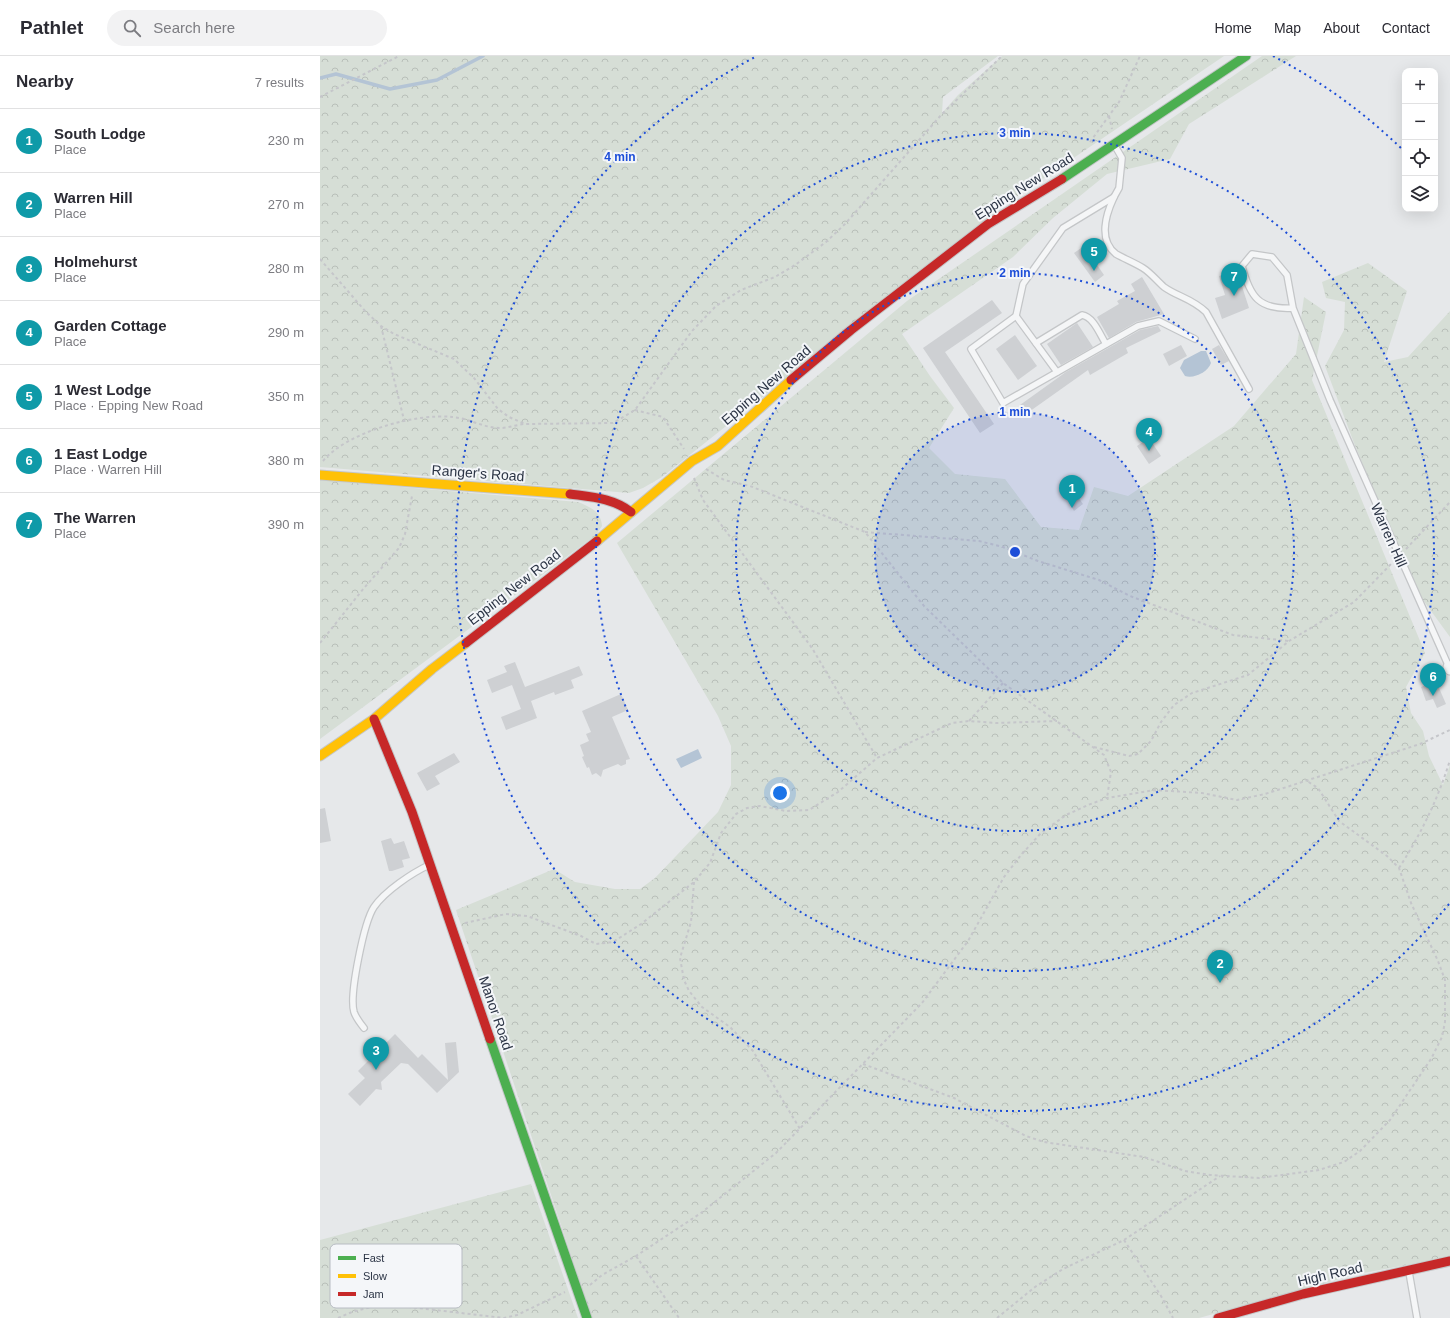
<!DOCTYPE html>
<meta charset="utf-8">
<style>
:root{--surface:#fff;--page:#f2f2f3;--text:#2b2b33;--muted:#7c7c81;--line:#e1e1e2;--accent:#6c737f}
body{margin:0;font-family:Arial,sans-serif;background:var(--page);color:var(--text)}
.controls{position:absolute;right:12px;top:12px;display:grid;overflow:hidden;border-radius:8px;box-shadow:0 4px 16px #0002}
.controls button{width:36px;height:36px;display:grid;place-items:center;padding:0;border:0;border-bottom:1px solid var(--line);background:var(--surface);color:var(--text);font:20px sans-serif}
.you{position:absolute;left:460px;top:737px;width:14px;height:14px;margin:-10px;border:3px solid #fff;border-radius:50%;background:#1a73e8;box-shadow:0 0 0 6px #1a73e833}
.badge{display:grid;place-items:center;width:26px;height:26px;border-radius:50%;background:var(--accent);color:#fff;font-size:13px;font-weight:700}
.pin{position:absolute;translate:-50% -33px;filter:drop-shadow(0 1px 2px #0008)}
.pin::after{content:'';position:absolute;top:21px;width:14px;height:12px;background:inherit;clip-path:polygon(0 0,100% 0,50% 100%)}
.list{margin:0;padding:0;list-style:none}
h2{display:flex;justify-content:space-between;align-items:center;height:52px;margin:0;padding:0 16px;font-size:17px}
h2 small{font-size:13px;font-weight:400;color:var(--muted)}
.list li{display:grid;grid-template-columns:26px 1fr auto;gap:12px;align-items:center;box-sizing:border-box;height:64px;padding:0 16px;border-top:1px solid var(--line)}
.list b{display:block;font-size:15px;white-space:nowrap}
.list p{margin:0;font-size:13px;white-space:nowrap;color:var(--muted)}
.list em{font-size:13px;font-style:normal;color:var(--muted)}
.icon{flex:none;width:22px;height:22px;fill:none;stroke:currentColor;stroke-width:2;stroke-linecap:round;stroke-linejoin:round}
.map{position:relative;flex:none;width:1130px;height:1262px;overflow:hidden}
header{display:flex;align-items:center;gap:24px;box-sizing:border-box;height:56px;padding:0 20px;background:var(--surface);border-bottom:1px solid var(--line)}
header strong{font-size:19px}
nav{display:flex;gap:22px;margin-inline-start:auto;font-size:14px}
.search{width:280px;height:36px;background:var(--page);display:flex;align-items:center;gap:10px;box-sizing:border-box;padding:0 14px;border-radius:22px;color:var(--muted);font-size:15px}
main{display:flex}
aside{flex:1;background:var(--surface)}
.map>svg:first-child{display:block}
</style>
<header>
<strong>Pathlet</strong>
<div class="search"><svg class="icon" aria-label="search" viewBox="0 0 24 24"><circle cx="10" cy="10" r="6"/><path d="M15 15l6 6"/></svg>Search here</div>
<nav><a>Home</a><a>Map</a><a>About</a><a>Contact</a></nav>
</header>
<main>
<aside>
<h2>Nearby<small>7 results</small></h2>
<ul class="list">
<li><span class="badge" style="background:#0f9aa8">1</span><div><b>South Lodge</b><p>Place</p></div><em>230 m</em></li>
<li><span class="badge" style="background:#0f9aa8">2</span><div><b>Warren Hill</b><p>Place</p></div><em>270 m</em></li>
<li><span class="badge" style="background:#0f9aa8">3</span><div><b>Holmehurst</b><p>Place</p></div><em>280 m</em></li>
<li><span class="badge" style="background:#0f9aa8">4</span><div><b>Garden Cottage</b><p>Place</p></div><em>290 m</em></li>
<li><span class="badge" style="background:#0f9aa8">5</span><div><b>1 West Lodge</b><p>Place · Epping New Road</p></div><em>350 m</em></li>
<li><span class="badge" style="background:#0f9aa8">6</span><div><b>1 East Lodge</b><p>Place · Warren Hill</p></div><em>380 m</em></li>
<li><span class="badge" style="background:#0f9aa8">7</span><div><b>The Warren</b><p>Place</p></div><em>390 m</em></li>
</ul>
</aside>
<div class="map">
<svg width="1130" height="1262" viewBox="0 0 1130 1262">
<defs>
<pattern id="forest-crowns" width="20" height="18" patternUnits="userSpaceOnUse"><rect width="20" height="18" fill="#d6ded6"/><path d="M2 6a3 3 0 1 1 6 0M12 15a3 3 0 1 1 6 0" fill="none" stroke="#b8bfb9"/></pattern>
</defs>
<rect width="100%" height="100%" fill="#e6e8ea"/>
<g fill="url(#forest-crowns)">
<path d="M0 0H678L623 41 622 57 638 39 682 0H904L687 147 342 421 323 432 309 437 0 411Z"/>
<path d="M942 0H976L869 68 850 103 787 118 733 162 693 201 582 278 610 320 634 352 609 392 635 418 685 423 721 471 759 474 774 431 808 440 914 370 976 298 984 241 1006 256 992 324 1105 597 1086 631 1091 657 1103 675 1109 700 1123 729 1130 709V1201L1038 1218 879 1262H272L136 854 234 813 255 826 295 833H320L335 822 398 756 411 729V690L398 660 297 487 587 245Z"/>
<path d="M1048 207 1087 235 1064 306 1088 301 1130 255V581L1095 533 1034 387 1005 310 1024 274 1025 246 1006 242 1002 226Z"/>
<path d="M0 424 258 446C270 451 281 455 282 470L276 479 0 683Z"/>
<path d="M211 1128 258 1262H0V1184Z"/>
</g>
<g fill="#b4c4d5">
<path d="M881 295H886L891 307C888 316 874 323 865 320L860 312 864 304Z"/>
<path d="M378 693 382 702 361 712 356 703Z"/>
</g>
<g fill="none" stroke-linecap="round" stroke-linejoin="round">
<path stroke="#b4c4d5" stroke-width="3.5" d="M0 22 16 18 70 33 117 24 163 0"/>
</g>
<g fill="#ced0d3">
<path d="M764 190 784 219 775 226 754 197Z"/>
<path d="M917 215 929 252 902 263 895 242 905 239 899 220Z"/>
<path d="M822 221 844 258 816 266 789 282 777 261 799 248 797 245 815 235 811 228Z"/>
<path d="M672 244 682 257 625 296 674 368 660 377 603 292Z"/>
<path d="M757 267 773 291 741 309 727 288Z"/>
<path d="M838 270 841 275 806 292 808 297 770 319 768 314 706 358 700 349 746 316 820 274Z"/>
<path d="M695 279 717 310 698 324 676 293Z"/>
<path d="M861 289 867 300 849 310 843 298Z"/>
<path d="M899 289 909 305 901 309 892 293Z"/>
<path d="M829 382 841 400 829 408 817 390Z"/>
<path d="M758 441 763 448 754 455 749 447Z"/>
<path d="M195 606 205 631 259 610 263 619 251 624 254 632 235 639 234 636 211 645 217 662 186 674 181 661 201 653 192 629 172 637 167 624 187 616 184 610Z"/>
<path d="M1112 616 1126 648 1117 652 1113 643 1106 645 1101 631 1106 629 1102 620Z"/>
<path d="M301 638 308 654 292 661 310 703 306 704V708L301 710 298 708 283 714 281 721 276 717 272 719 269 711 267 712 262 701 264 700 260 689 269 685 266 678 271 676 262 655Z"/>
<path d="M134 697 140 706 115 720 120 728 107 735 97 717Z"/>
<path d="M5 752 11 785 0 787V753Z"/>
<path d="M71 782 74 788 84 785 90 802 82 804 84 811 72 815H69L61 785Z"/>
<path d="M75 978 98 1002 102 998 128 1024 125 987 136 986 139 1016 117 1037 88 1008 81 1007 61 1026 62 1034 56 1033 40 1050 28 1038 45 1022 38 1015Z"/>
</g>
<g fill="none" stroke-linecap="round" stroke-linejoin="round">
<defs>
<g id="lane">
<path d="M795 90 802 102 799 132 794 141 743 172 703 228 696 260 651 293 683 347 818 270 839 265 875 283"/>
<path d="M794 141C786 158 778 184 796 198 805 203 815 207 823 212 831 217 837 225 844 231 858 241 871 242 886 256L929 333"/>
<path d="M973 252C939 254 930 241 922 210L932 198 952 201 967 219 973 252 1010 344 1129 611"/>
<path d="M696 260 737 316"/>
<path d="M716 287 762 259C774 261 780 279 786 288"/>
<path d="M44 972C40 967 36 962 34 956 29 939 44 866 54 851 65 835 92 817 109 809"/>
<path d="M1089 1216 1097 1262"/>
</g>
<path id="street" d="M1129 611 1130 613"/>
<g id="fast">
<path d="M742 123 926 0"/>
<path d="M170 983 267 1262"/>
</g>
<g id="slow">
<path d="M0 419 250 438"/>
<path d="M277 485 372 405 398 390 471 324"/>
<path d="M0 700 54 663 112 613 146 587"/>
</g>
<g id="jam">
<path d="M471 324 531 274 668 168 742 123"/>
<path d="M250 438C272 441 293 442 311 456"/>
<path d="M146 587 277 485"/>
<path d="M54 663 92 756 170 983"/>
<path d="M898 1262 983 1238 1130 1205"/>
</g>
</defs>
<use href="#lane" stroke="#c4c6c8" stroke-width="8"/>
<use href="#street" stroke="#c4c6c8" stroke-width="13"/>
<use href="#fast" stroke="#c4c6c8" stroke-width="11"/>
<use href="#slow" stroke="#c4c6c8" stroke-width="11"/>
<use href="#jam" stroke="#c4c6c8" stroke-width="11"/>
<g stroke="#c5c6ca" stroke-width="2" stroke-dasharray="3 3" stroke-linecap="butt">
<path d="M0 41 79 0"/>
<path d="M789 60 792 73"/>
<path d="M770 86 799 46 820 0"/>
<path d="M0 203 46 256 61 270 74 278 134 303 154 322 178 353 189 361 205 368 293 367 315 354 372 275 396 250 421 234 455 221 475 209 506 186 525 168 622 58 682 0"/>
<path d="M61 270 84 364"/>
<path d="M315 354 343 361 364 393"/>
<path d="M3 405C27 376 96 357 132 361 148 362 164 372 180 372 188 372 196 369 204 368"/>
<path d="M386 413 404 424 430 430 545 476 604 550 683 627 784 699 791 716 787 742"/>
<path d="M374 422 383 444 492 592 557 702"/>
<path d="M545 476 659 485 683 491 718 505 779 524 810 540 913 579 969 585"/>
<path d="M1086 493 1130 446"/>
<path d="M0 587 44 532 79 492 85 478 92 440"/>
<path d="M649 665 683 627"/>
<path d="M774 691 809 700 818 698 831 685 841 666 854 649 872 637 928 619 969 585 1034 546 1073 506"/>
<path d="M1079 812C1101 778 1118 743 1130 704"/>
<path d="M374 826 371 866 360 902 364 924 369 935 382 951 410 971 433 995 480 1073"/>
<path d="M145 867 186 858 207 860 261 880 276 888 293 886 321 868 374 826 390 807 401 777 416 758 427 752 440 750 466 755 489 754 518 736 557 702 632 667 649 665 677 667 737 665"/>
<path d="M543 1008 634 1042 706 1080 724 1086 824 1101 865 1115 890 1119 939 1122 999 1114 1024 1106 1040 1095 1070 1064 1111 1003 1122 981 1125 966V924L1118 905 1091 847 1079 812 1067 800 1019 765 998 732 987 725"/>
<path d="M804 1184 841 1240 853 1262"/>
<path d="M316 1200 359 1262"/>
<path d="M270 1229 282 1219 316 1200 381 1157 456 1097 602 947 648 885 684 821 701 799 721 777 746 759 768 749 787 742 834 734 882 737 917 744 945 738 1100 688 1130 674"/>
<path d="M18 1262 32 1256 55 1250H81L184 1262 197 1259 245 1236"/>
<path d="M677 1262 715 1231 743 1213 804 1184 900 1120"/>
</g>
<use href="#lane" stroke="#f5f6f7" stroke-width="5.5"/>
<use href="#street" stroke="#f5f6f7" stroke-width="11"/>
<use href="#fast" stroke="#4caf50" stroke-width="9"/>
<use href="#slow" stroke="#ffc107" stroke-width="9"/>
<use href="#jam" stroke="#c62828" stroke-width="9"/>
</g>
<circle cx="695" cy="496" r="140" fill="#1d4ed8" fill-opacity=".12"/>
<g fill="none" stroke="#1d4ed8" stroke-width="2" stroke-dasharray="2 4">
<circle cx="695" cy="496" r="140"/>
<circle cx="695" cy="496" r="279"/>
<circle cx="695" cy="496" r="419"/>
<path d="M1129 848A559 559 0 1 1 437 0M953 0A559 559 0 0 1 1083 94"/>
</g>
<g text-anchor="middle" dominant-baseline="central" stroke-width="4" stroke-linejoin="round" paint-order="stroke">
<g font-size="14" fill="#2b3445" stroke="#f4f6f9">
<text transform="translate(704 130) rotate(-32)">Epping New Road</text>
<text transform="translate(446 329) rotate(-41)">Epping New Road</text>
<text transform="translate(158 417) rotate(4)">Ranger's Road</text>
<text transform="translate(1069 479) rotate(66)">Warren Hill</text>
<text transform="translate(194 531) rotate(-38)">Epping New Road</text>
<text transform="translate(176 957) rotate(71)">Manor Road</text>
<text transform="translate(1010 1218) rotate(-13)">High Road</text>
</g>
</g>
<rect x="10" y="1188" width="132" height="64" rx="6" fill="#f4f6f9" stroke="#b8bcc3" stroke-width="1"/>
<rect x="18" y="1200" width="18" height="4" fill="#4caf50"/>
<rect x="18" y="1218" width="18" height="4" fill="#ffc107"/>
<rect x="18" y="1236" width="18" height="4" fill="#c62828"/>
<g font-size="11" fill="#2b3445">
<text x="43" y="1206">Fast</text>
<text x="43" y="1224">Slow</text>
<text x="43" y="1242">Jam</text>
</g>
<circle cx="695" cy="496" r="6" fill="#1d4ed8" stroke="#f4f6f9" stroke-width="2"/>
<g font-size="12" text-anchor="middle" font-weight="bold" fill="#1d4ed8" stroke="#f4f6f9" stroke-width="4" stroke-linejoin="round" paint-order="stroke">
<text x="695" y="81">3 min</text>
<text x="300" y="105">4 min</text>
<text x="695" y="221">2 min</text>
<text x="695" y="360">1 min</text>
</g>
</svg>
<div class="controls">
<button>+</button>
<button>−</button>
<button><svg class="icon" aria-label="locate" viewBox="0 0 24 24"><circle cx="12" cy="12" r="6"/><path d="M12 2v4M12 18v4M2 12h4M18 12h4"/></svg></button>
<button><svg class="icon" aria-label="layers" viewBox="0 0 24 24"><path d="M12 4l9 5-9 5-9-5zM3 14l9 5 9-5"/></svg></button>
</div>
<div class="you"></div>
<div class="pin badge" style="left:752px;top:452px;background:#0f9aa8">1</div>
<div class="pin badge" style="left:900px;top:927px;background:#0f9aa8">2</div>
<div class="pin badge" style="left:56px;top:1014px;background:#0f9aa8">3</div>
<div class="pin badge" style="left:829px;top:395px;background:#0f9aa8">4</div>
<div class="pin badge" style="left:774px;top:215px;background:#0f9aa8">5</div>
<div class="pin badge" style="left:1113px;top:640px;background:#0f9aa8">6</div>
<div class="pin badge" style="left:914px;top:240px;background:#0f9aa8">7</div>
</div>
</main>
